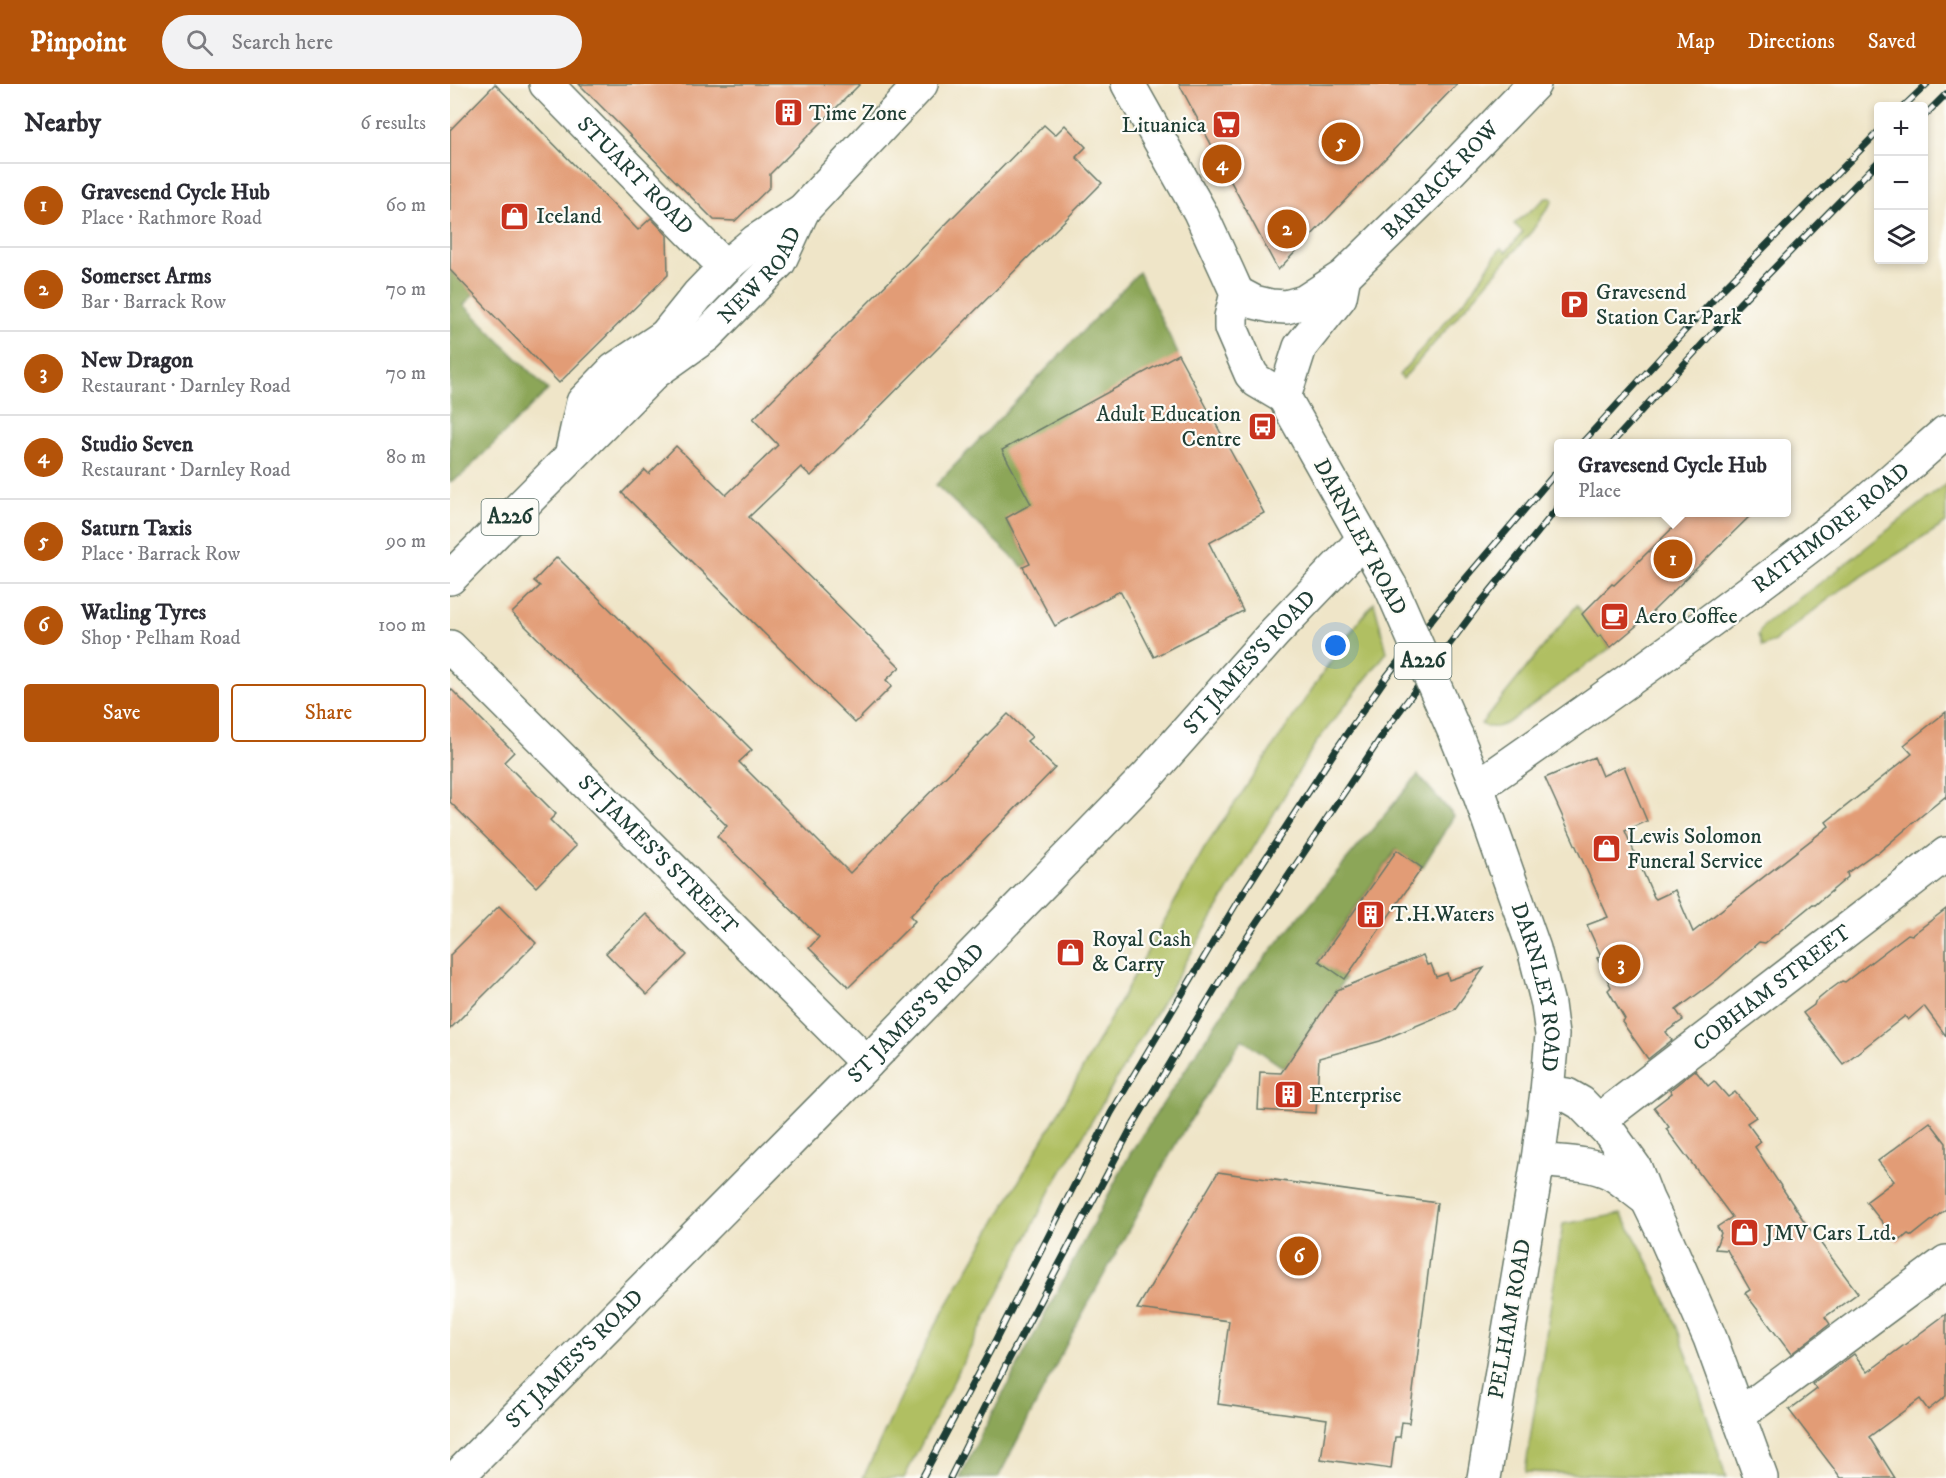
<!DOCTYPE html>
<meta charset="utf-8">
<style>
:root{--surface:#fff;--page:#f2f2f3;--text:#2b2b33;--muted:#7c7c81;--line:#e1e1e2;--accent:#b45309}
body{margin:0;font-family:"IM FELL DW Pica",serif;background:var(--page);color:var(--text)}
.controls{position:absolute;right:18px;top:18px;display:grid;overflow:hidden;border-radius:6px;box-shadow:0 3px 9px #0003}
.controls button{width:54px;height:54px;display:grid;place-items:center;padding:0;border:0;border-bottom:2px solid var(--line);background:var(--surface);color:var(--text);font:30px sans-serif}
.you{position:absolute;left:886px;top:562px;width:21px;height:21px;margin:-15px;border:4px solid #fff;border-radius:50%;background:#1a73e8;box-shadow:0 0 0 9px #1a73e833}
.badge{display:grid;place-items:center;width:39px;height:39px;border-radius:50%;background:var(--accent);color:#fff;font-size:20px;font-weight:700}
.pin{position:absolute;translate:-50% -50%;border:3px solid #fff;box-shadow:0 2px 6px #0006}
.popup{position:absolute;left:1104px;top:355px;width:237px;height:78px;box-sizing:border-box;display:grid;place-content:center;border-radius:6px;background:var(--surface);filter:drop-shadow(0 2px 4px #0005);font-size:20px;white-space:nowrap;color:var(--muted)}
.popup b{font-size:22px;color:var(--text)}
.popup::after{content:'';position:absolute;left:50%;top:100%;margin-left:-12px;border:12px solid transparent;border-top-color:var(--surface)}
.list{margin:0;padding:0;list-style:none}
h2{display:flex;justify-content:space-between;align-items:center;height:78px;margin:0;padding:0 24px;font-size:26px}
h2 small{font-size:20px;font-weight:400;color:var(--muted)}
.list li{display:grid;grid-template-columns:39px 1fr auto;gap:18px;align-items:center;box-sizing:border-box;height:84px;padding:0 24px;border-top:2px solid var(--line)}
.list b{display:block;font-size:22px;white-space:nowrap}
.list p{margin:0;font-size:20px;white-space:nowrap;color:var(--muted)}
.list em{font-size:20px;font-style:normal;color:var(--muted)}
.actions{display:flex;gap:12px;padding:18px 24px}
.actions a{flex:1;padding:14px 0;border:2px solid var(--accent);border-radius:6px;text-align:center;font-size:21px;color:var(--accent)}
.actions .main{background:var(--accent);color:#fff}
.icon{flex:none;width:33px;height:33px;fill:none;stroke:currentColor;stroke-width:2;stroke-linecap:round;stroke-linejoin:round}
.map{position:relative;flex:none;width:1496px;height:1394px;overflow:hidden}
header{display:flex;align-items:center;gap:36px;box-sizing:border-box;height:84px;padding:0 30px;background:var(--accent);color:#fff}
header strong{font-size:28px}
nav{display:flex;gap:33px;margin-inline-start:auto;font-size:21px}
.search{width:420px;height:54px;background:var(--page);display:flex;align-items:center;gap:15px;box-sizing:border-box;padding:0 21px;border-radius:33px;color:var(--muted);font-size:22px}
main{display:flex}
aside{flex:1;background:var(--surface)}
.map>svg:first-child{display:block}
</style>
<header>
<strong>Pinpoint</strong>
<div class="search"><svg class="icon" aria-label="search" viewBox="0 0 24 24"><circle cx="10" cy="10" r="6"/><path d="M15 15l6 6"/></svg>Search here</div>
<nav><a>Map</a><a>Directions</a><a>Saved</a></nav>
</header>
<main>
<aside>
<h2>Nearby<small>6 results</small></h2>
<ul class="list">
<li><span class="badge">1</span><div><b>Gravesend Cycle Hub</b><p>Place · Rathmore Road</p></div><em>60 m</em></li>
<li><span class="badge">2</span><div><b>Somerset Arms</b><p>Bar · Barrack Row</p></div><em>70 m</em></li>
<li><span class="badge">3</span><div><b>New Dragon</b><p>Restaurant · Darnley Road</p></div><em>70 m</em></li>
<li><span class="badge">4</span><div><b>Studio Seven</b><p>Restaurant · Darnley Road</p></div><em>80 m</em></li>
<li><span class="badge">5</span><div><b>Saturn Taxis</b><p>Place · Barrack Row</p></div><em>90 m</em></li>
<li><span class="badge">6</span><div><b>Watling Tyres</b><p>Shop · Pelham Road</p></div><em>100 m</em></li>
</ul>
<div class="actions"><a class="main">Save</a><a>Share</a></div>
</aside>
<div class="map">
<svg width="1496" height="1394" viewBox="0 0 1496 1394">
<rect width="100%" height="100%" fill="#fdfcf7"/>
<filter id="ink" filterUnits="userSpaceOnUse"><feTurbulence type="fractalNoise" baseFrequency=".0167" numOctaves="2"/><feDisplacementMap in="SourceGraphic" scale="12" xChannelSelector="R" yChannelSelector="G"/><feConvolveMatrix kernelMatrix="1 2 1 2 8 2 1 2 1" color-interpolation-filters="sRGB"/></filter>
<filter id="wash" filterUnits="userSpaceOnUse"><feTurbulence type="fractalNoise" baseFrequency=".008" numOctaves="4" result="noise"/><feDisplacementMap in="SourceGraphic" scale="24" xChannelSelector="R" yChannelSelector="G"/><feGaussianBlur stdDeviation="1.35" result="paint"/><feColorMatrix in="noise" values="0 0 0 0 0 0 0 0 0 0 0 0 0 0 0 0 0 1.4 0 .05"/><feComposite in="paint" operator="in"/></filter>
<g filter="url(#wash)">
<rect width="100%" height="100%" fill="#efe5c8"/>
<g fill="#b0bf62" stroke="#687e4b" stroke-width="1.5">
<path d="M1096 114H1101L1103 116 1082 147 953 295 949 291 1024 205 1047 169 1051 164 1056 168 1073 148 1064 140Z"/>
<path d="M1496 400V439L1389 507 1323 558 1312 563 1308 551 1314 540 1385 488Z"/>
<path d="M924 518 937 568 865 660 602 1104 454 1394H413L482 1247 606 1033 754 765 898 552Z"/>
<path d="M1127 521 1148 553 1151 551 1160 564 1059 638C1049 643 1042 646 1031 640Z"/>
<path d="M1171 1130C1222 1210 1249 1304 1276 1394L1075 1388 1113 1140Z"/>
</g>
<g fill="#8ca658" stroke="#567246" stroke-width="1.5">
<path d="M0 186 24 210 14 221 98 306 12 391 0 398Z"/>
<path d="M689 188 728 270 581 420 556 435 580 480 573 483 486 401Z"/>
<path d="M968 691 1004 732 972 784 946 766 869 876 895 895 834 984 792 955 728 1056 627 1240 548 1394H510L529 1355 681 1068 788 906Z"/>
</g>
<g id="blocks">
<g fill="#e29c76">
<path d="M45 0 188 146 201 134 217 151 218 191 109 299 0 186V46Z"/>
<path d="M129 0H410L320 90V103L285 137 264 136Z"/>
<path d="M729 0H1007L828 186Z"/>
<path d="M594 41 605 51 615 41 636 63 626 73 652 99 361 392 351 383 299 433 450 583 436 596 442 602 405 639 172 409 195 386 199 390 226 362 276 411 328 361 303 335Z"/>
<path d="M728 270 814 429 759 459 793 527 704 573 670 507 605 542 573 483 580 480 556 434 581 420 552 366Z"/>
<path d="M1238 429H1303L1197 533 1160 564 1151 551 1148 553 1132 530 1162 500 1164 501Z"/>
<path d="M107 473 302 666 289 678 400 789 558 630 582 653 577 657 605 684 460 832 465 837 399 903 359 864 369 853 267 752 277 742 62 529 90 502 84 497Z"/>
<path d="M0 604 64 668 54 678 106 730 100 736 126 762 86 803 0 718Z"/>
<path d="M1496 628V715L1495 713 1470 733 1428 769H1425L1397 789 1398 793 1365 821 1363 820 1315 859 1309 858 1268 895 1226 926 1233 936 1216 948 1222 956 1198 975 1172 938 1175 935 1158 906 1161 903 1147 874 1151 872 1137 841 1158 833 1095 694 1144 673 1152 692 1174 682 1197 737 1175 747 1204 813 1206 815 1225 806 1243 848 1379 742 1376 738 1462 670 1454 661Z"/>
<path d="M947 766 972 784 895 895 869 877Z"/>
<path d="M49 822 86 859 0 945V871Z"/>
<path d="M1496 825V952L1474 922 1458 936 1455 932 1393 980 1353 929 1364 921 1365 918 1377 908 1392 897 1395 898 1458 850 1462 851Z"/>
<path d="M196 830 237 871 197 911 156 869Z"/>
<path d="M973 871 977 881 981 880 986 893 997 889 999 896 1034 884 1004 926 930 957 869 974 866 1029 808 1026 810 988 831 989 887 906Z"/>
<path d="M1245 986 1258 1002 1264 997 1278 1013 1285 1008 1306 1033 1297 1039 1311 1058 1305 1063 1354 1137 1408 1209 1375 1233 1380 1240 1341 1270 1295 1209 1300 1206 1277 1166 1265 1165 1271 1149 1267 1143 1282 1133 1216 1045 1219 1043 1204 1023 1222 1009 1220 1006Z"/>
<path d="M1480 1038 1496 1059V1125L1462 1152 1458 1150 1448 1158 1416 1118 1444 1097 1428 1077Z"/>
<path d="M768 1088 987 1119 959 1339 952 1338 950 1353H945L941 1385 871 1375 877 1335 768 1320 779 1237 687 1225Z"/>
<path d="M1496 1230V1312L1478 1326 1470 1315 1419 1353 1445 1394H1391L1339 1326 1367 1305 1363 1300 1404 1270 1418 1288Z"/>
</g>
</g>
</g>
<g filter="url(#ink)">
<use href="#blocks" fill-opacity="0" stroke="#687868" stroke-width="1.5"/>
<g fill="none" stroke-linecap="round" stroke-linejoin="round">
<defs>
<g id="street">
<path id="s1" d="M787 209 804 218 821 222 836 223 854 218 894 192 981 107 1084 0"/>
<path d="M834 313 850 263 890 213 893 197"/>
<path id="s2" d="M0 563 417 979"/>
<path d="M1097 1008 1117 1011 1131 1019 1160 1049 1185 1084 1197 1115 1215 1152 1260 1254 1311 1394"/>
<path id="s3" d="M1148 1037 1496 770"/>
<path d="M1088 1076C1112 1079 1139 1078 1161 1089 1173 1096 1184 1106 1195 1114"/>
<path d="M1289 1331 1496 1178"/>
<path id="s4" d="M6 1394 417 979 699 690 825 548 914 455"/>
</g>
<g id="secondary">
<path id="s5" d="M96 0 275 183"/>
<path id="s6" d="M1027 703 1084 865 1098 920 1102 951 1097 1008 1088 1076 1034 1394"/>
</g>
<g id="primary">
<path d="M678 0 750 128 778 189 787 209 781 233V244L801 290 807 297 834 313 941 503"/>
<path d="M205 288 215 252 248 211 275 183 306 157 353 126 471 0"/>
<path d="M121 372 133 318 164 286 215 252"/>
<path id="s7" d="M0 494 205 288 257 251 329 178 353 126"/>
<path id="s8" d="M1006 651 1027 703C1157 613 1286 521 1410 423 1439 399 1467 373 1496 348"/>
</g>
</defs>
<use href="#street" stroke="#687868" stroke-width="36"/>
<use href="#secondary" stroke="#687868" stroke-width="36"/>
<use href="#primary" stroke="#687868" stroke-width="36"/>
<use href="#street" stroke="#fff" stroke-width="33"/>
<use href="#secondary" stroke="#fff" stroke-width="33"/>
<use href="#primary" stroke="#fff" stroke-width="33"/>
<defs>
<g id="rail">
<path d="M1454 22 1477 0"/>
<path d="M1474 32 1496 10"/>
<path d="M1131 360 1275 203 1428 48"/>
<path d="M1161 360 1289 220 1428 78"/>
<path d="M472 1394 540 1267 661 1029 786 820 887 664 937 592 993 521 1109 385"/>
<path d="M500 1394 558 1277 683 1041 786 870 940 640 1028 522 1109 422"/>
</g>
</defs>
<use href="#rail" stroke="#1f3d34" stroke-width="7"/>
<use href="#rail" stroke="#fdfcf7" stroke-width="4.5" stroke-dasharray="14" stroke-linecap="butt"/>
<defs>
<path id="primary-bridge" d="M941 503 1006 651"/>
</defs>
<use href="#primary-bridge" stroke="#687868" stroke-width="36" stroke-linecap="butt"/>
<use href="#primary-bridge" stroke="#fff" stroke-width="33"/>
</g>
</g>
<defs>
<symbol id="building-square" viewBox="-11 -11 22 22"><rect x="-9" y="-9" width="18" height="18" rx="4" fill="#c8321e" stroke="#fdfcf7"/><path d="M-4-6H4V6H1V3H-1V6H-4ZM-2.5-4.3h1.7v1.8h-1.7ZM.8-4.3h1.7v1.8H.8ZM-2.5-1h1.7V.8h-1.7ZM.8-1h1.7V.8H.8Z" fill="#fff"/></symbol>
<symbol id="supermarket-square" viewBox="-11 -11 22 22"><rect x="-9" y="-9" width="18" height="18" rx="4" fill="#c8321e" stroke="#fdfcf7"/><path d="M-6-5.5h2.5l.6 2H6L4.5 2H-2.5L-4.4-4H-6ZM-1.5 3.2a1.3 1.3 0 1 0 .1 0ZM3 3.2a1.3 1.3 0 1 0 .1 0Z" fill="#fff"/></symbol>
<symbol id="shop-square" viewBox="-11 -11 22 22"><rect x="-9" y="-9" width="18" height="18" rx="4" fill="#c8321e" stroke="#fdfcf7"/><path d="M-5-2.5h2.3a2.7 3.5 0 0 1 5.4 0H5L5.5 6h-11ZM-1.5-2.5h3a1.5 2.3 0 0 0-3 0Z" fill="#fff"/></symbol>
<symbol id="parking-square" viewBox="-11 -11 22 22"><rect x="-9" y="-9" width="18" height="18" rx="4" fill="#c8321e" stroke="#fdfcf7"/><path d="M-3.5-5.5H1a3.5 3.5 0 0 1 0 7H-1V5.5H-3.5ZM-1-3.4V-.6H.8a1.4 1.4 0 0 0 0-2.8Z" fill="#fff"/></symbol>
<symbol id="bus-square" viewBox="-11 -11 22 22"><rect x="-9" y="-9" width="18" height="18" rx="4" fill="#c8321e" stroke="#fdfcf7"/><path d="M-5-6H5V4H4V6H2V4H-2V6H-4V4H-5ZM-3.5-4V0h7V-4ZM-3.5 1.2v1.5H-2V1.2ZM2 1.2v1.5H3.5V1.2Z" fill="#fff"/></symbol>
<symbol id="cafe-square" viewBox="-11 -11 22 22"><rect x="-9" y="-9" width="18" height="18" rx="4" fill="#c8321e" stroke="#fdfcf7"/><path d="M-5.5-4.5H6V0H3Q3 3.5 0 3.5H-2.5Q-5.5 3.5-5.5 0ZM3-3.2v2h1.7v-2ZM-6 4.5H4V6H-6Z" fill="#fff"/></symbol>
</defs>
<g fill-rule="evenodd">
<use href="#building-square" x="322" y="12" width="33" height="33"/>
<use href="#supermarket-square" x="760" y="24" width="33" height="33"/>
<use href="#shop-square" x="48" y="116" width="33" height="33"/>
<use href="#parking-square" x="1108" y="204" width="33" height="33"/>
<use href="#bus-square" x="796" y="326" width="33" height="33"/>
<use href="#cafe-square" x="1148" y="516" width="33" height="33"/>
<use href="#shop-square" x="1140" y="748" width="33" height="33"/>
<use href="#building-square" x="904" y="814" width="33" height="33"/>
<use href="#shop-square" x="604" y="852" width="33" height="33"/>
<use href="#building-square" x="822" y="994" width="33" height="33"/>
<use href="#shop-square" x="1278" y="1132" width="33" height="33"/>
</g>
<g text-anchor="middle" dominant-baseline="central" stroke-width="4.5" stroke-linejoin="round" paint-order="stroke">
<g fill="#fdfcf7" stroke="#62766e" stroke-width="1.5">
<rect x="31.5" y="415" width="57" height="36" rx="4.5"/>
<rect x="944.5" y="559" width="57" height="36" rx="4.5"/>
</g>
<g font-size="21" font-weight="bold" fill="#1f3d34">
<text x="60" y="433">A226</text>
<text x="973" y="577">A226</text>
</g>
<g font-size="22" fill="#1f3d34" stroke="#fdfcf7" text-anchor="start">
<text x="359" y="29">Time Zone</text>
<text x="756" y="41" text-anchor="end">Lituanica</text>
<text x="86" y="132">Iceland</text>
<text x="1146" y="208">Gravesend<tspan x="1146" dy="25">Station Car Park</tspan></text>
<text x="791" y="330" text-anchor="end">Adult Education<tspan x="791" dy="25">Centre</tspan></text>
<text x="1185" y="532">Aero Coffee</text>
<text x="1177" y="752">Lewis Solomon<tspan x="1177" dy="25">Funeral Service</tspan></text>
<text x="941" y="830">T.H.Waters</text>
<text x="642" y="855">Royal Cash<tspan x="642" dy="25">&amp; Carry</tspan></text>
<text x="859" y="1011">Enterprise</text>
<text x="1315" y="1149">JMV Cars Ltd.</text>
</g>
<g font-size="22" fill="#1f3d34" stroke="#fdfcf7">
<text stroke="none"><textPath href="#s5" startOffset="128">STUART ROAD</textPath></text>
<text stroke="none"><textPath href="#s1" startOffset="254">BARRACK ROW</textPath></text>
<text stroke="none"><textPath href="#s7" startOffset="435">NEW ROAD</textPath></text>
<text stroke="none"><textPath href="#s8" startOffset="495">RATHMORE ROAD</textPath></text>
<text transform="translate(910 453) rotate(62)">DARNLEY ROAD</text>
<text stroke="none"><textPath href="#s4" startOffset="1138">ST JAMES'S ROAD</textPath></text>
<text stroke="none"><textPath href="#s2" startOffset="294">ST JAMES'S STREET</textPath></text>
<text stroke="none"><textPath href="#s3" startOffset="219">COBHAM STREET</textPath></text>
<text stroke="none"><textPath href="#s6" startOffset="210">DARNLEY ROAD</textPath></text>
<text stroke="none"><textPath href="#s4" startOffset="654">ST JAMES'S ROAD</textPath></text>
<text transform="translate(1060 1235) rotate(-80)">PELHAM ROAD</text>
<text stroke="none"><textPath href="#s4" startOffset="168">ST JAMES'S ROAD</textPath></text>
</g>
</g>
</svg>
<div class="controls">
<button>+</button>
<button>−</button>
<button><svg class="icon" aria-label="layers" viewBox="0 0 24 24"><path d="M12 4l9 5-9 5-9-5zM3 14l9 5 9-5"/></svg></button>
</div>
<div class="you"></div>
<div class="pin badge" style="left:1223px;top:475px">1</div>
<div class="popup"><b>Gravesend Cycle Hub</b>Place</div>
<div class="pin badge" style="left:837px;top:145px">2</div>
<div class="pin badge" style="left:1171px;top:880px">3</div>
<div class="pin badge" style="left:772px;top:80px">4</div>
<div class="pin badge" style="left:891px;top:58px">5</div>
<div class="pin badge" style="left:849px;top:1172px">6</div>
</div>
</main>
